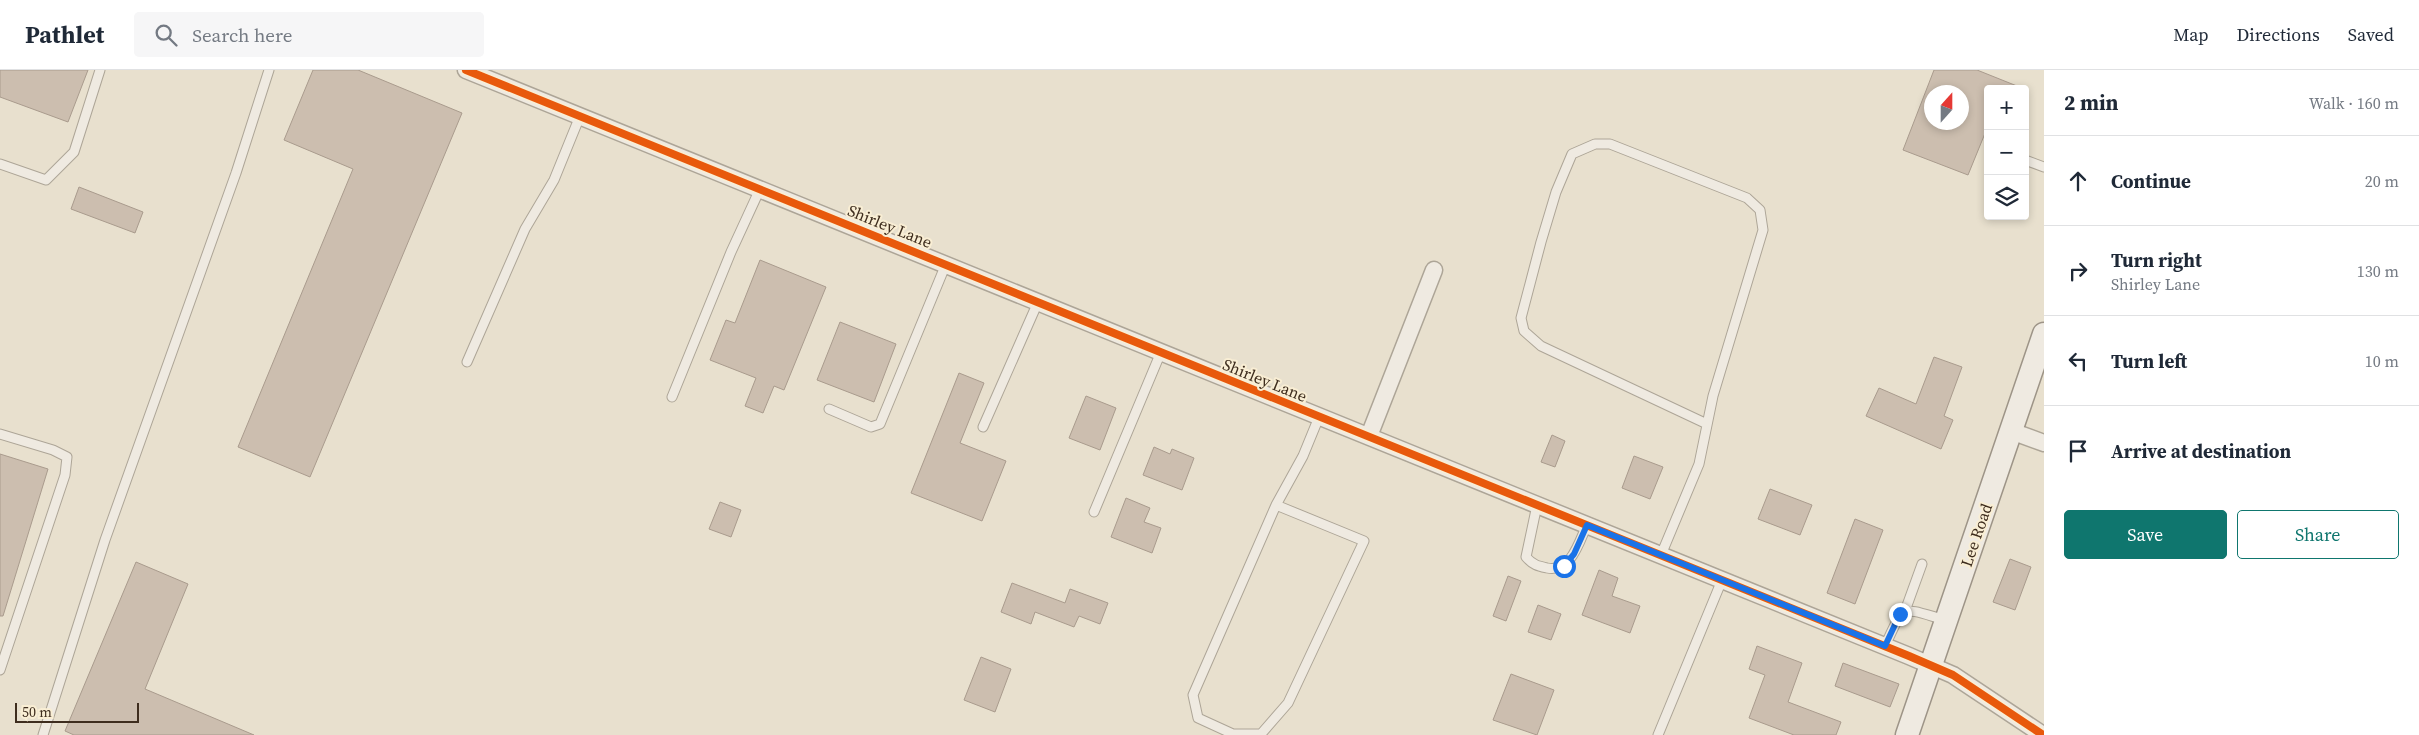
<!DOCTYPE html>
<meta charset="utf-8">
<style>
:root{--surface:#fff;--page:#f6f6f7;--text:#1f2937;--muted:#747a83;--line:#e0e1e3;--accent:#0f766e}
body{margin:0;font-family:"Source Serif 4",serif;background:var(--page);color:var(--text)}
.controls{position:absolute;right:15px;top:15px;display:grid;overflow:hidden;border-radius:5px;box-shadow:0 2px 8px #0003}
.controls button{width:45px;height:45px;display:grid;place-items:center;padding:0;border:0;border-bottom:1px solid var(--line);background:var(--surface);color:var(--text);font:25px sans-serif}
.compass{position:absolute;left:1924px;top:15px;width:45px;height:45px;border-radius:50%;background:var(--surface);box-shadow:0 2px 8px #0003;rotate:21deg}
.scale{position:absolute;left:15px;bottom:12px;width:124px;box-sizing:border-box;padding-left:5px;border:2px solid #3e2d1e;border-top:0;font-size:14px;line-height:18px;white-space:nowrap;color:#3e2d1e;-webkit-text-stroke:4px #f9eed4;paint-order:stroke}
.stop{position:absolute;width:15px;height:15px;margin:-11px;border:4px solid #1a73e8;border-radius:50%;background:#fff}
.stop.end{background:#1a73e8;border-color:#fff;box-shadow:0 1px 5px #0008}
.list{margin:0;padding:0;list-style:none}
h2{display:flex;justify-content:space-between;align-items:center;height:65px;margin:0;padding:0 20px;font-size:21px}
h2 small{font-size:16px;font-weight:400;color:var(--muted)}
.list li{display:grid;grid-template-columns:32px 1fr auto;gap:15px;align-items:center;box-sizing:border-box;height:90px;padding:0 20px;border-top:1px solid var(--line)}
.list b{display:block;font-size:19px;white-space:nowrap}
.list p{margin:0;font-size:16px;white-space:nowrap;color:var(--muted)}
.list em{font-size:16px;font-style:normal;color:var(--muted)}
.actions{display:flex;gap:10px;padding:15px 20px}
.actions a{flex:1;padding:11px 0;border:1px solid var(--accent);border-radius:5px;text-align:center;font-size:18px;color:var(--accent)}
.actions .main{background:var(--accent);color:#fff}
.icon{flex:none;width:28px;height:28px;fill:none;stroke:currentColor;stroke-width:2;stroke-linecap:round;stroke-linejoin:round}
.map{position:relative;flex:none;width:2044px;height:665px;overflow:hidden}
header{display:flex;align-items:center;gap:30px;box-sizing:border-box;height:70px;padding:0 25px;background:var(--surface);border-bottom:1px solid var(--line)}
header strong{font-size:24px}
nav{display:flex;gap:28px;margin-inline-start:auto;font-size:18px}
.search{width:350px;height:45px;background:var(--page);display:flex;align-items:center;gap:12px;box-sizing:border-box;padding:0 18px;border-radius:5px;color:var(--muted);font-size:19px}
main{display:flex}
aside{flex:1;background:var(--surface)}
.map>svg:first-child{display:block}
</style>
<header>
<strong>Pathlet</strong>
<div class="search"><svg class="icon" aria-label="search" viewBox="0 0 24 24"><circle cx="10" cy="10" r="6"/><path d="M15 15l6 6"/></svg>Search here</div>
<nav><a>Map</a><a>Directions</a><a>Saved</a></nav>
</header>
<main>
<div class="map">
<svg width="2044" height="665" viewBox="0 0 2044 665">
<rect width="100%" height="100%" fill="#e8e0ce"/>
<g fill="#ccbeaf" stroke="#a99b8d" fill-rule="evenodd">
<path d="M0 0H88L68 52 0 27Z"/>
<path d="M313 0H358L462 43 310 407 238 377 353 99 284 70Z"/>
<path d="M1934 0H1977L2022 18 1988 19V56L1968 105 1903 80ZM1932 22H1962V52H1932Z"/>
<path d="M79 117 143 142 135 163 71 139Z"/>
<path d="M760 190 826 217 784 320 774 316 763 343 745 336 756 308 710 290 726 250 735 253Z"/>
<path d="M840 252 896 274 874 332 817 310Z"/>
<path d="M1934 287 1962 297 1944 346 1953 350 1941 379 1866 346 1879 318 1916 334Z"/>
<path d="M959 303 984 313 960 373 1006 391 982 451 911 423Z"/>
<path d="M1086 326 1116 338 1100 380 1069 368Z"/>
<path d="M1552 365 1565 371 1555 397 1541 392Z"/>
<path d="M1154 377 1170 384 1172 379 1194 388 1182 420 1143 405Z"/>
<path d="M0 384 48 399 3 546H0Z"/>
<path d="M1634 386 1663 397 1650 429 1622 418Z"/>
<path d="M1770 419 1812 435 1800 465 1758 449Z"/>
<path d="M1126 428 1150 438 1144 452 1161 458 1152 483 1111 467Z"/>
<path d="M720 432 741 440 731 467 709 459Z"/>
<path d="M1855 449 1883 460 1855 534 1827 523Z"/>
<path d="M2010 489 2031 497 2015 540 1993 532Z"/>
<path d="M136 492 188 514 145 619 254 665H74L65 661Z"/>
<path d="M1599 500 1618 508 1612 526 1640 536 1630 563 1582 545Z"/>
<path d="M1508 506 1521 511 1506 551 1493 546Z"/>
<path d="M1012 513 1065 533 1070 519 1108 533 1100 554 1079 546 1074 557 1035 542 1031 554 1001 542Z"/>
<path d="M1538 535 1561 544 1551 570 1528 562Z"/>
<path d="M1757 576 1802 593 1788 632 1841 652 1836 665H1794L1749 648 1765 605 1749 599Z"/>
<path d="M981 587 1011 599 995 642 964 630Z"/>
<path d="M1843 593 1899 614 1890 637 1835 616Z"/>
<path d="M1511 604 1554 620 1537 665 1493 650Z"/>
</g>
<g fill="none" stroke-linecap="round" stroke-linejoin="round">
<defs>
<g id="service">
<path d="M2025 90 2044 97"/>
<path d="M0 94 46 110 74 82 100 0"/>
<path d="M467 292 525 159 554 110 580 46"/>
<path d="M672 327 731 182 760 119"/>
<path d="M829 339 871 357 880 354 946 194"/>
<path d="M983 357 1038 232"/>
<path d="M0 364 53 380 67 387 65 405 0 600"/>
<path d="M1276 435 1364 471 1288 633 1261 664H1233L1198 648 1193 625 1276 435 1303 386 1319 347"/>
<path d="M1537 435 1526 487C1533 495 1538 496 1547 498 1571 503 1579 472 1587 455"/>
<path d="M1094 442 1161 282"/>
<path d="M1661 485 1699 394 1713 326 1763 160 1760 140 1747 128 1610 74H1595L1572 84 1556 122 1541 172 1521 248 1524 261 1541 276 1707 354"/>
<path d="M1905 541 1922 494"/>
<path d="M1885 576C1905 533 1900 537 1945 550"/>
<path d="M43 665 105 470 236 103 269 0"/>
<path d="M1658 665 1722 510"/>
</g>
<g id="minor">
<path d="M466 0 1909 586 1953 605 2043 665"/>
<path d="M2011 361 2044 373"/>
<path d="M1369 366 1434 200"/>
</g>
<path id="secondary" d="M1907 665 2044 264"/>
</defs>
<use href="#service" stroke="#ada597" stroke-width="11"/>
<use href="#minor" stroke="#ada597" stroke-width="19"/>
<use href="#secondary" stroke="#9d9487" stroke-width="25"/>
<use href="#service" stroke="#efeae1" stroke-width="9"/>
<use href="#minor" stroke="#efeae1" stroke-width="16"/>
<use href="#secondary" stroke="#efeae1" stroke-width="22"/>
<defs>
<path id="cycleway" d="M466 0 1909 586 1953 605 2043 665"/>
</defs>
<use href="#cycleway" stroke="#f9eed4" stroke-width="11"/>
<use href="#cycleway" stroke="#e8590c" stroke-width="8"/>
</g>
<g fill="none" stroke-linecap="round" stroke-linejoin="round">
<path stroke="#1a73e8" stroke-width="6" d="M1564 496 1574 484 1587 455 1885 576 1900 544"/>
</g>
<g text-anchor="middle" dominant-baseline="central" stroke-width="4" stroke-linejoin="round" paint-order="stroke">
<g font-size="16" fill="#3e2d1e" stroke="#f9eed4">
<text transform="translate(890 156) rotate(22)">Shirley Lane</text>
<text transform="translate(1265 310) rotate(22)">Shirley Lane</text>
<text transform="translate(1976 465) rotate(-71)">Lee Road</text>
</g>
</g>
</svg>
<div class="controls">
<button>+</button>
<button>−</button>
<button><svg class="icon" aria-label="layers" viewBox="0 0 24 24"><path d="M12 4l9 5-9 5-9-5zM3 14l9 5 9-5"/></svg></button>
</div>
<svg class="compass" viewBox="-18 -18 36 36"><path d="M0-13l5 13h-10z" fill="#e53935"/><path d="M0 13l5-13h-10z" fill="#747a83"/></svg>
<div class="scale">50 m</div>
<div class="stop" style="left:1564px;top:496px"></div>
<div class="stop end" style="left:1900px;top:544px"></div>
</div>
<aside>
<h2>2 min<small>Walk · 160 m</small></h2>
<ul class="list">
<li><svg class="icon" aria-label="ahead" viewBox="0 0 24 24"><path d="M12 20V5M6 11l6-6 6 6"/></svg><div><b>Continue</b></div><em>20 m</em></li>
<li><svg class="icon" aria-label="right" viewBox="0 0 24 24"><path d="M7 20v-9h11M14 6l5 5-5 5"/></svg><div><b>Turn right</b><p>Shirley Lane</p></div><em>130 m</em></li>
<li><svg class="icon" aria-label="left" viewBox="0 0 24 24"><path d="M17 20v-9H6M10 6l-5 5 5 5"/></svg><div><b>Turn left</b></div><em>10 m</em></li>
<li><svg class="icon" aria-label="arrive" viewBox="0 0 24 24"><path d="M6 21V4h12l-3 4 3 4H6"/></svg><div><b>Arrive at destination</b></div></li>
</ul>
<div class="actions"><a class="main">Save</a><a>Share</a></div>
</aside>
</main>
